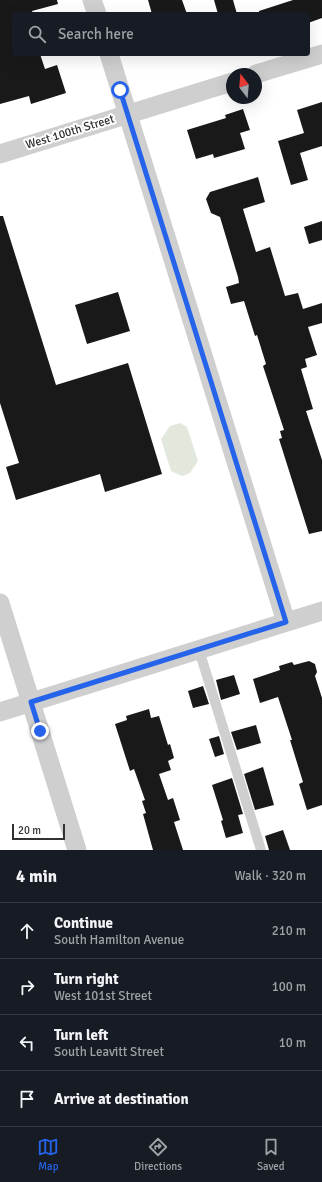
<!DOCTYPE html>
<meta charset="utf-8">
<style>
:root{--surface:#171b24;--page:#20242c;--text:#f1f3f6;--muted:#9ea1a6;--line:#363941;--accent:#2563eb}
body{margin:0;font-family:Signika,sans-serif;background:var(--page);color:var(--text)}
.compass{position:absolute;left:226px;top:68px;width:36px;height:36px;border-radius:50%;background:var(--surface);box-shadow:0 4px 16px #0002;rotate:344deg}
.scale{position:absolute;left:12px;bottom:10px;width:53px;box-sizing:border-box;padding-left:4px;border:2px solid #323232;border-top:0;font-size:11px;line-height:14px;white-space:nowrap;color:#323232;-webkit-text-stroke:3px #fff;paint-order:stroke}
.stop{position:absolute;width:12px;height:12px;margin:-9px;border:3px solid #2563eb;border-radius:50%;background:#fff}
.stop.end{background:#2563eb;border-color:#fff;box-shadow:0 1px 4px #0008}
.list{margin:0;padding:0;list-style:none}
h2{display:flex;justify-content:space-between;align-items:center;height:52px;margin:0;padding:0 16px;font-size:17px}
h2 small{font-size:13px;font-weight:400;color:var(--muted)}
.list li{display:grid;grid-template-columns:26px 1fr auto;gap:12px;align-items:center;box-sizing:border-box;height:56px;padding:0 16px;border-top:1px solid var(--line)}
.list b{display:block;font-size:15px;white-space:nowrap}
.list p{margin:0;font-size:13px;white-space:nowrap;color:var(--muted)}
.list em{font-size:13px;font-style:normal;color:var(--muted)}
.icon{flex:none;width:22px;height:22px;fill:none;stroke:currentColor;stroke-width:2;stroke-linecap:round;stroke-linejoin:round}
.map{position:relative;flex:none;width:322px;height:850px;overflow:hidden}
.search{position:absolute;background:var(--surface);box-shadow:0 4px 16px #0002;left:12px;right:12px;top:12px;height:44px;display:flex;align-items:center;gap:10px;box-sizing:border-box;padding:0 14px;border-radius:4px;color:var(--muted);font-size:15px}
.sheet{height:276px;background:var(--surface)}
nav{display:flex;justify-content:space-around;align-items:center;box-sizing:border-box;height:56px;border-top:1px solid var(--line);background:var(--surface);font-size:11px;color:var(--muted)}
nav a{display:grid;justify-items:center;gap:2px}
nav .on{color:var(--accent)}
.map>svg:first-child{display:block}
</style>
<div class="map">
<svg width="322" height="850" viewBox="0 0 322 850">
<rect width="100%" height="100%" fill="#fff"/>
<path fill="#e2e8dc" d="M180 423 187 427 198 461 190 473 182 476 171 471 161 439 170 426Z"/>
<g fill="#191919">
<path d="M0 0H57L58 4 32 11 33 14H14V54H40L45 69 57 65 66 93 31 104 29 96 0 104Z"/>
<path d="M148 0H182L187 14H152Z"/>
<path d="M214 0H233L237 14H218Z"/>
<path d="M293 0H322V18L308 23V14H259V11Z"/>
<path d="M322 102V146L300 153 308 180 291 185 278 141 304 133 297 110Z"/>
<path d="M243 109 250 130 240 133 245 149 214 158 213 154 196 159 187 130 226 118 225 115Z"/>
<path d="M258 177 265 202 243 209 256 252 270 247 285 296 298 293 303 309 322 303V323L308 327 317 355 305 359 307 367 301 369 313 409 306 411 322 460V531L309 534 279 439 282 438 280 431 284 430 263 366 266 364 257 335 255 336 244 301 231 304 226 287 239 283 238 277 220 217 211 213 206 199 210 192Z"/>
<path d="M0 216H3L56 385 128 363 162 474 105 492 100 474 16 500 6 467 19 463 0 403Z"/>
<path d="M322 221V240L309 244 304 227Z"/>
<path d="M118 292 130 331 87 344 75 305Z"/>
<path d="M309 661 315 664 317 672 315 676 322 698V805L307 810 299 784 303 782 290 740H292L278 697 260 703 253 679 280 670 279 666 292 662 294 665Z"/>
<path d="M234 675 240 694 221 700 216 680Z"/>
<path d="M203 686 209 704 193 708 188 691Z"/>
<path d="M149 709 151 718 159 716 168 745 170 744 174 758 168 761 171 770 159 774 168 800 173 798 180 820 174 822 183 850H153L143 814 146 813 142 801 145 800 134 769 130 771 115 724 127 720 126 716Z"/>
<path d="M256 725 261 743 237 750 231 732Z"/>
<path d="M219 736 224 754 215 757 209 739Z"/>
<path d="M263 767 274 805 255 810 244 774Z"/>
<path d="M232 778 243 814 238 815 243 833 226 838 221 821 223 820 212 785Z"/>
<path d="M283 830 290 850H269L265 836Z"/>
</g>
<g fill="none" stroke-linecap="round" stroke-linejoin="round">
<path stroke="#cfcfcf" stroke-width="10" d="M199 650 261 850"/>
<g stroke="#cfcfcf" stroke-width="19">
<path d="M92 0 97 14"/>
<path d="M109 54 286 622"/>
<path d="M256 74 322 54"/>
<path d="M0 154 232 82"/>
<path d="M0 603 77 850"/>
<path d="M0 712 322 611"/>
</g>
</g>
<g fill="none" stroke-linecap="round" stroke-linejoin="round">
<path stroke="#2563eb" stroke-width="5" d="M40 731 31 702 286 622 120 90"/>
</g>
<g text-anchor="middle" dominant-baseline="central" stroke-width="4" stroke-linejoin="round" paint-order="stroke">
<g font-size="12" fill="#323232" stroke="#fff">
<text transform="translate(70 132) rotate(-17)">West 100th Street</text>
</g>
</g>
</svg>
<svg class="compass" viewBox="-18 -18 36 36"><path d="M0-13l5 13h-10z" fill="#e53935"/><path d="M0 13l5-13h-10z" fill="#9ea1a6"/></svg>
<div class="scale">20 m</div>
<div class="stop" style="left:120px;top:90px"></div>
<div class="stop end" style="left:40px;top:731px"></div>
<div class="search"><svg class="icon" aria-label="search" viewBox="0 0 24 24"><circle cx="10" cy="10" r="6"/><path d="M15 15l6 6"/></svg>Search here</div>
</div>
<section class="sheet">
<h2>4 min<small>Walk · 320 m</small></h2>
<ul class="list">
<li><svg class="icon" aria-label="ahead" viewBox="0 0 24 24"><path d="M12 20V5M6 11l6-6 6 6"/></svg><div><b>Continue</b><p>South Hamilton Avenue</p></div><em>210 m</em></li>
<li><svg class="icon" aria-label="right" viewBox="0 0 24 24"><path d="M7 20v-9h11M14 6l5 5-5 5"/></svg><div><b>Turn right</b><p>West 101st Street</p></div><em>100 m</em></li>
<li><svg class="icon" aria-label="left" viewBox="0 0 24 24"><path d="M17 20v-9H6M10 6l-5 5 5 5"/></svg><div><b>Turn left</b><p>South Leavitt Street</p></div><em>10 m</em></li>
<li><svg class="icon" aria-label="arrive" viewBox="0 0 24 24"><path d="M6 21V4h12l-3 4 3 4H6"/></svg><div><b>Arrive at destination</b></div></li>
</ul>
</section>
<nav>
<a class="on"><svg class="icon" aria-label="map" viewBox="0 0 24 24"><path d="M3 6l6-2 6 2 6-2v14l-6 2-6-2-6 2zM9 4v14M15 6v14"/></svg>Map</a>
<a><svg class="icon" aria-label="directions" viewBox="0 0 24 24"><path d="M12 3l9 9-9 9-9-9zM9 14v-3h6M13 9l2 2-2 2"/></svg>Directions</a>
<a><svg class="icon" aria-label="saved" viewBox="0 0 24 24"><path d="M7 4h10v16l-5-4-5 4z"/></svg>Saved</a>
</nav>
